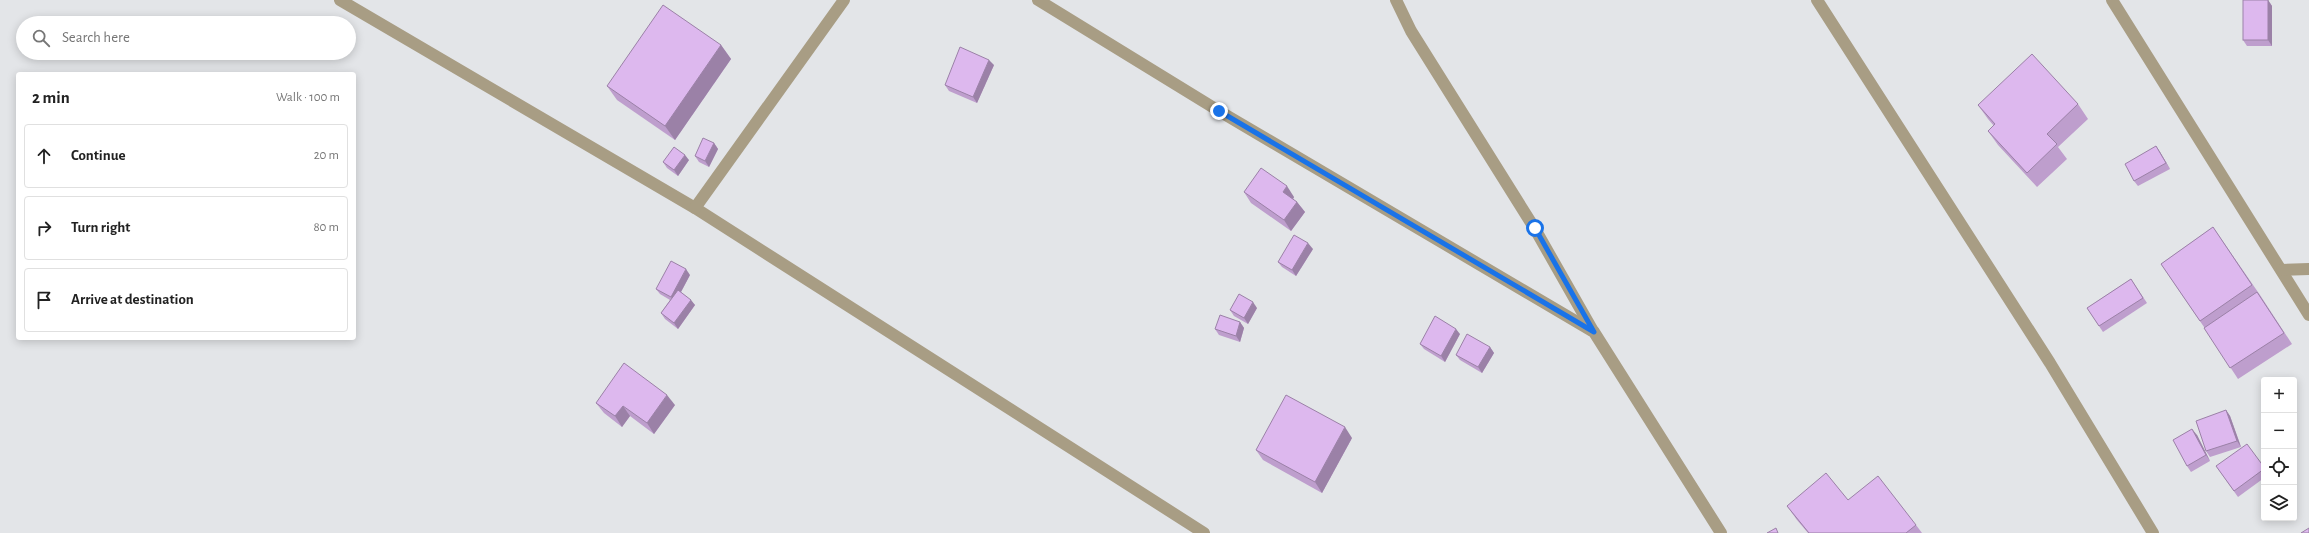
<!DOCTYPE html>
<meta charset="utf-8">
<style>
:root{--surface:#fff;--page:#f6f6f6;--text:#222;--muted:#767676;--line:#e0e0e0}
body{margin:0;font-family:"Alegreya Sans",sans-serif;background:var(--page);color:var(--text)}
.controls{position:absolute;right:12px;bottom:12px;display:grid;overflow:hidden;border-radius:4px;box-shadow:0 2px 10px #0003}
.controls button{width:36px;height:36px;display:grid;place-items:center;padding:0;border:0;border-bottom:1px solid var(--line);background:var(--surface);color:var(--text);font:20px sans-serif}
.stop{position:absolute;width:12px;height:12px;margin:-9px;border:3px solid #1a73e8;border-radius:50%;background:#fff}
.stop.end{background:#1a73e8;border-color:#fff;box-shadow:0 1px 4px #0008}
.list{margin:0;padding:0;list-style:none}
h2{display:flex;justify-content:space-between;align-items:center;height:52px;margin:0;padding:0 16px;font-size:17px}
h2 small{font-size:13px;font-weight:400;color:var(--muted)}
.list li{display:grid;grid-template-columns:26px 1fr auto;gap:12px;align-items:center;box-sizing:border-box;height:64px;margin:0 8px 8px;padding:0 8px;border:1px solid var(--line);border-radius:4px}
.list b{display:block;font-size:15px;white-space:nowrap}
.list em{font-size:13px;font-style:normal;color:var(--muted)}
.icon{flex:none;width:22px;height:22px;fill:none;stroke:currentColor;stroke-width:2;stroke-linecap:round;stroke-linejoin:round}
.map{position:relative;flex:none;width:2309px;height:533px;overflow:hidden}
.search{position:absolute;background:var(--surface);box-shadow:0 2px 10px #0003;left:16px;top:16px;width:340px;height:44px;display:flex;align-items:center;gap:10px;box-sizing:border-box;padding:0 14px;border-radius:22px;color:var(--muted);font-size:15px}
.panel{position:absolute;background:var(--surface);box-shadow:0 2px 10px #0003;left:16px;top:72px;width:340px;height:268px;border-radius:4px}
.map>svg:first-child{display:block}
</style>
<div class="map">
<svg width="2309" height="533" viewBox="0 0 2309 533">
<rect width="100%" height="100%" fill="#e3e5e8"/>
<g fill="none" stroke-linecap="round" stroke-linejoin="round">
<g stroke="#a89d84" stroke-width="12">
<path d="M340 0 695 208 1204 533"/>
<path d="M1038 0 1219 111 1594 332 1721 533"/>
<path d="M1396 0 1411 31 1535 229 1593 331"/>
<path d="M1817 0 2050 363 2153 533"/>
<path d="M2112 0 2309 315"/>
<path d="M695 208 844 0"/>
<path d="M2282 270 2309 269"/>
</g>
</g>
<g fill="#be9ecd">
<path d="M2268 0 2272 6V46H2247L2243 40Z"/>
<path d="M721 45 731 59 675 140 617 100 607 86Z"/>
<path d="M994 65 977 103 949 91 945 85Z"/>
<path d="M2078 104 2088 119 2058 147 2067 159 2037 187 1998 145 1988 131 1994 126 1988 119 1978 105Z"/>
<path d="M714 143 718 149 709 167 699 162 695 156Z"/>
<path d="M2156 146 2160 152 2170 169 2138 186 2134 181Z"/>
<path d="M689 160 678 176 667 168 663 162Z"/>
<path d="M1244 192 1294 197 1293 199 1297 202 1305 212 1291 231 1251 203Z"/>
<path d="M2213 227 2260 295 2292 344 2238 379 2204 327 2161 264Z"/>
<path d="M1313 249 1296 276 1282 267 1278 262Z"/>
<path d="M690 275 681 292 695 305 678 329 665 319 661 313 670 300 660 294 656 289Z"/>
<path d="M2131 279 2147 303 2103 332 2087 308Z"/>
<path d="M1257 308 1248 324 1234 316 1230 310Z"/>
<path d="M1240 322 1244 328 1240 342 1219 335 1215 329Z"/>
<path d="M1460 334 1445 362 1424 349 1420 344Z"/>
<path d="M1490 347 1494 353 1482 373 1460 360 1456 355Z"/>
<path d="M596 403 675 405 654 434 630 416 622 427 604 413Z"/>
<path d="M2226 410 2230 416 2241 447 2210 457 2206 451Z"/>
<path d="M2197 435 2210 461 2191 472 2187 466Z"/>
<path d="M1352 438 1322 493 1263 460 1256 450Z"/>
<path d="M2216 466 2264 467V478L2238 497Z"/>
<path d="M1848 500 1916 525 1922 533H1808L1797 520 1787 506Z"/>
</g>
<g fill="#9b81a7">
<path d="M2268 0 2272 6V46L2268 40Z"/>
<path d="M721 45 731 59 675 140 665 126Z"/>
<path d="M989 60 994 65 977 103 973 97Z"/>
<path d="M714 143 718 149 709 167 705 161Z"/>
<path d="M2156 146 2160 152 2170 169 2166 163Z"/>
<path d="M685 155 689 160 678 176 674 170Z"/>
<path d="M1287 186 1294 197 1291 203 1283 192Z"/>
<path d="M1297 202 1305 212 1291 231 1284 220Z"/>
<path d="M1308 243 1313 249 1296 276 1292 270Z"/>
<path d="M686 269 690 275 675 303 671 297Z"/>
<path d="M691 300 695 305 678 329 674 323Z"/>
<path d="M1253 302 1257 308 1248 324 1244 318Z"/>
<path d="M1240 322 1244 328 1240 342 1236 336Z"/>
<path d="M1456 329 1460 334 1445 362 1441 356Z"/>
<path d="M1490 347 1494 353 1482 373 1478 367Z"/>
<path d="M667 395 675 405 654 434 647 423Z"/>
<path d="M623 406 630 416 622 427 615 416Z"/>
<path d="M2226 410 2230 416 2241 447 2237 441Z"/>
<path d="M1345 427 1352 438 1322 493 1315 482Z"/>
<path d="M2192 429 2197 435 2210 461 2206 455Z"/>
</g>
<g fill="#ddb8ee" stroke="#9b81a7">
<rect x="2243" y="0" width="25" height="40"/>
<path d="M663 5 721 45 665 126 607 86Z"/>
<path d="M960 47 989 60 973 97 945 85Z"/>
<path d="M2032 54 2078 104 2047 134 2057 144 2027 173 1988 131 1995 124 1978 105Z"/>
<path d="M703 138 714 143 705 161 695 156Z"/>
<path d="M2156 146 2166 163 2134 181 2125 164Z"/>
<path d="M674 147 685 155 674 170 663 162Z"/>
<path d="M1261 168 1287 186 1283 192 1297 202 1284 220 1244 192Z"/>
<path d="M2213 227 2252 285 2200 321 2161 264Z"/>
<path d="M1294 235 1308 243 1292 270 1278 262Z"/>
<path d="M671 261 686 269 671 297 656 289Z"/>
<path d="M2131 279 2143 298 2099 326 2087 308Z"/>
<path d="M678 290 691 300 674 323 661 313Z"/>
<path d="M2257 292 2284 333 2230 368 2204 328Z"/>
<path d="M1239 294 1253 302 1244 318 1230 310Z"/>
<path d="M1220 315 1240 322 1236 336 1215 329Z"/>
<path d="M1435 316 1456 329 1441 356 1420 344Z"/>
<path d="M1467 334 1490 347 1478 367 1456 355Z"/>
<path d="M624 363 667 395 647 423 623 406 615 416 596 403Z"/>
<path d="M1286 395 1345 427 1315 482 1256 450Z"/>
<path d="M2226 410 2237 441 2206 451 2196 421Z"/>
<path d="M2192 429 2206 455 2187 466 2173 440Z"/>
<path d="M2247 444 2264 467V469L2234 491 2216 466Z"/>
<path d="M1826 473 1848 500 1878 476 1916 525 1906 533H1809L1787 506Z"/>
<path d="M1776 528 1778 533H1767Z"/>
<path d="M2309 528V533H2301Z"/>
</g>
<g fill="none" stroke-linecap="round" stroke-linejoin="round">
<path stroke="#1a73e8" stroke-width="5" d="M1219 111 1594 332 1535 228"/>
</g>
</svg>
<div class="controls">
<button>+</button>
<button>−</button>
<button><svg class="icon" aria-label="locate" viewBox="0 0 24 24"><circle cx="12" cy="12" r="6"/><path d="M12 2v4M12 18v4M2 12h4M18 12h4"/></svg></button>
<button><svg class="icon" aria-label="layers" viewBox="0 0 24 24"><path d="M12 4l9 5-9 5-9-5zM3 14l9 5 9-5"/></svg></button>
</div>
<div class="stop" style="left:1535px;top:228px"></div>
<div class="stop end" style="left:1219px;top:111px"></div>
<div class="search"><svg class="icon" aria-label="search" viewBox="0 0 24 24"><circle cx="10" cy="10" r="6"/><path d="M15 15l6 6"/></svg>Search here</div>
<section class="panel">
<h2>2 min<small>Walk · 100 m</small></h2>
<ul class="list">
<li><svg class="icon" aria-label="ahead" viewBox="0 0 24 24"><path d="M12 20V5M6 11l6-6 6 6"/></svg><div><b>Continue</b></div><em>20 m</em></li>
<li><svg class="icon" aria-label="right" viewBox="0 0 24 24"><path d="M7 20v-9h11M14 6l5 5-5 5"/></svg><div><b>Turn right</b></div><em>80 m</em></li>
<li><svg class="icon" aria-label="arrive" viewBox="0 0 24 24"><path d="M6 21V4h12l-3 4 3 4H6"/></svg><div><b>Arrive at destination</b></div></li>
</ul>
</section>
</div>
